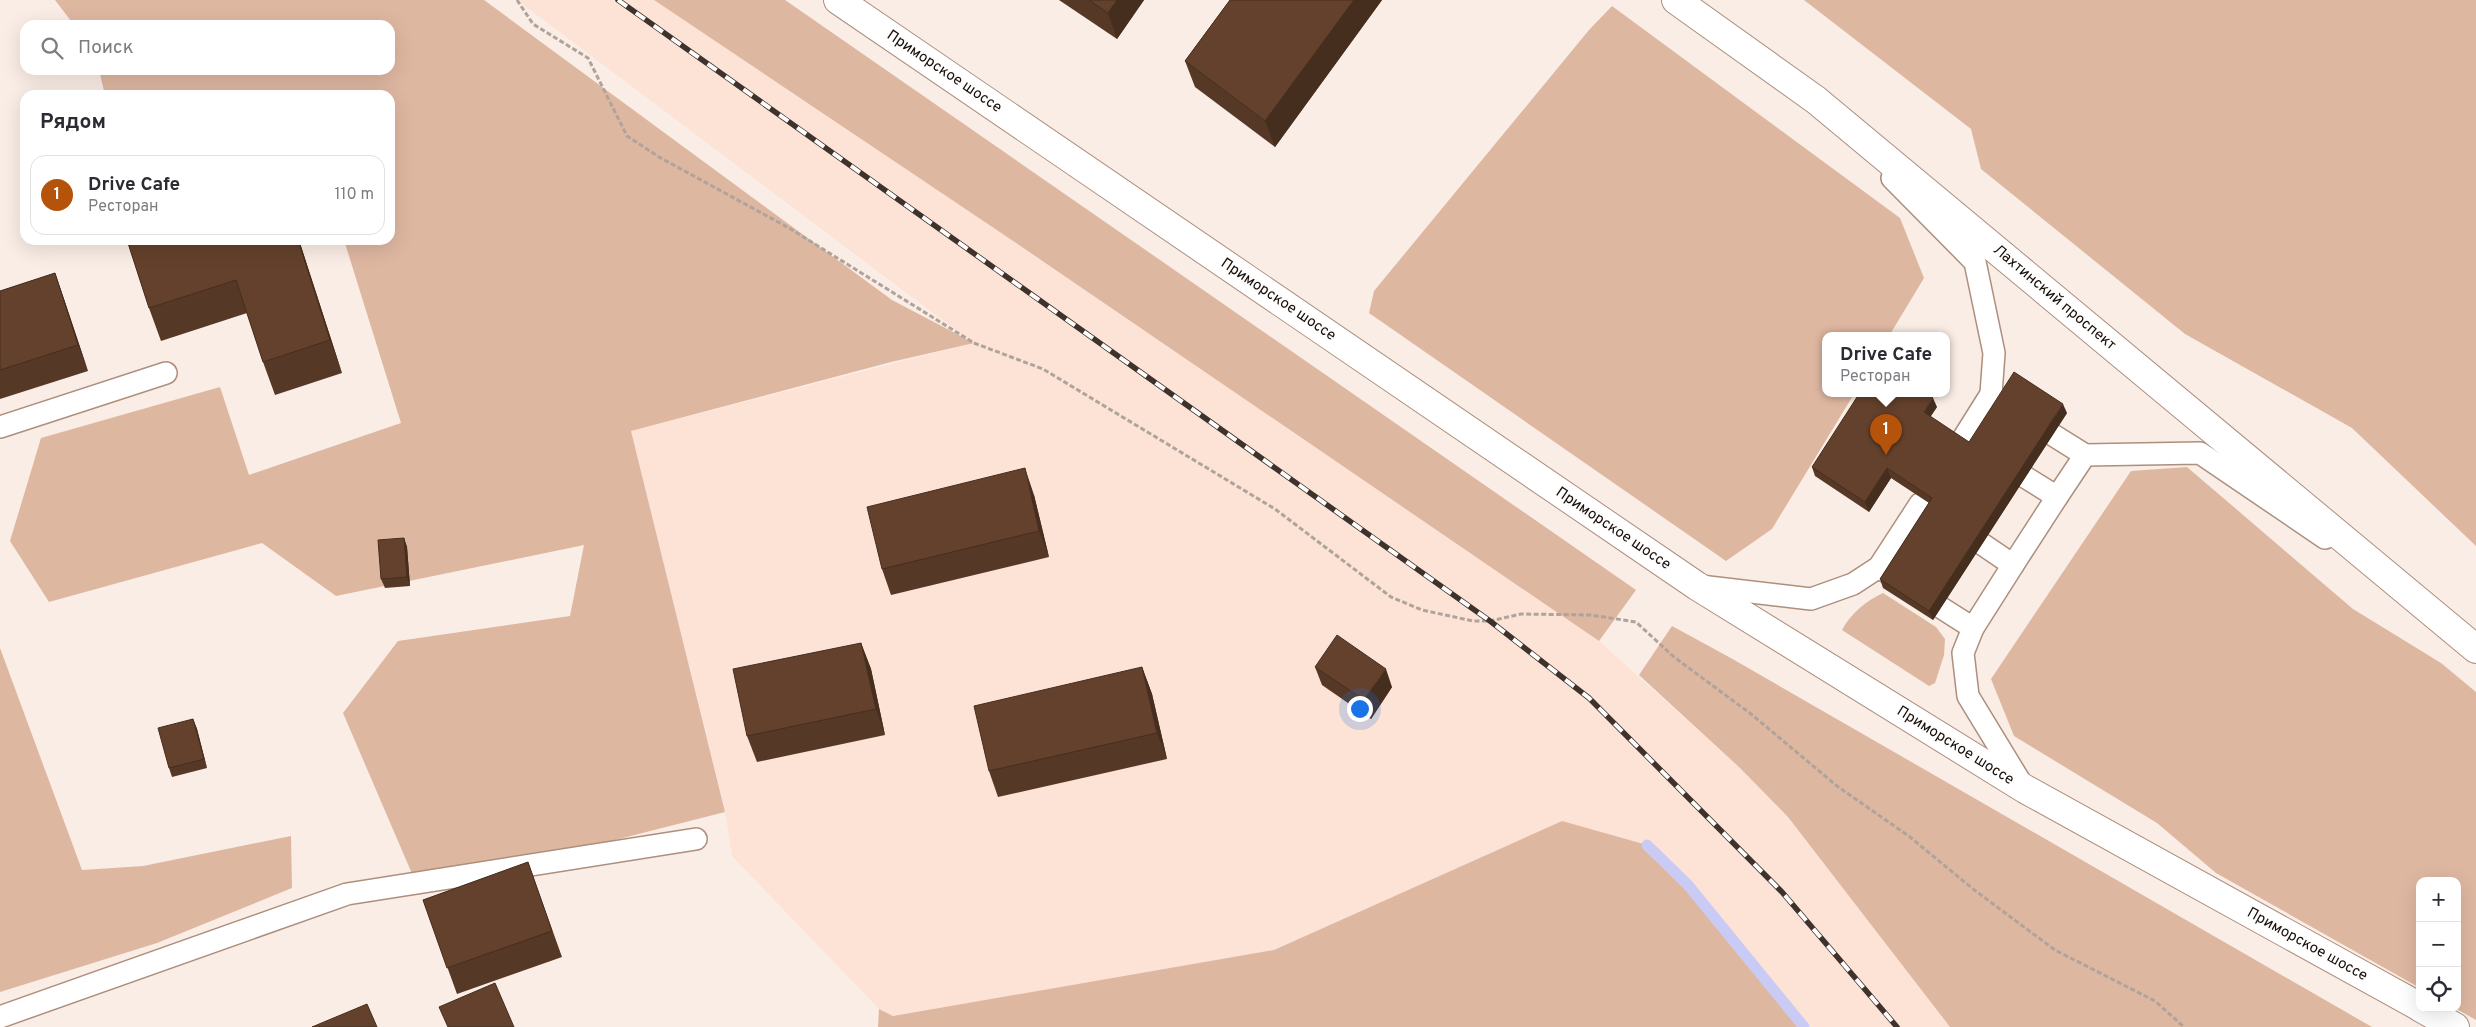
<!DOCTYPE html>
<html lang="ru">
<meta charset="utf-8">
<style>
:root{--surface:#fff;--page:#f7f7f7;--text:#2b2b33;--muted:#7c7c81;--line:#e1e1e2;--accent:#b45309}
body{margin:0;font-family:Overpass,sans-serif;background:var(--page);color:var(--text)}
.controls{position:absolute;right:15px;bottom:15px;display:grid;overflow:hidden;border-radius:10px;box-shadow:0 5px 20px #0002}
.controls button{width:45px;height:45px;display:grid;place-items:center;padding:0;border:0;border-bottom:1px solid var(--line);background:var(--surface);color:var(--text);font:25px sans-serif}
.you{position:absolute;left:1359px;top:708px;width:18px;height:18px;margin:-12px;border:4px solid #fff;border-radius:50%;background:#1a73e8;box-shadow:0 0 0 8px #1a73e833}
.badge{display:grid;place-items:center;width:32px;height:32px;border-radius:50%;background:var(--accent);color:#fff;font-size:16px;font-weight:700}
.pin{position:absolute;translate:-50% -41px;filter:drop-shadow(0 1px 2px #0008)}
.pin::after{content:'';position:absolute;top:26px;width:18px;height:15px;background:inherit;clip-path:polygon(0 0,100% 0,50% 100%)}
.popup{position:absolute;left:1822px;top:332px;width:128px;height:65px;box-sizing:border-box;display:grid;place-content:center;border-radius:10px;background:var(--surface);filter:drop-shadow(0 1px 4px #0005);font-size:16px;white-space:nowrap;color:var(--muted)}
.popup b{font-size:19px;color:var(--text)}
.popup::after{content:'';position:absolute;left:50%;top:100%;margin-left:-10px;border:10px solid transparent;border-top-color:var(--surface)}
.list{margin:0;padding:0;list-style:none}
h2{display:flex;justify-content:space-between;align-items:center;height:65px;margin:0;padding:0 20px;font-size:21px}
h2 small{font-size:16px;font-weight:400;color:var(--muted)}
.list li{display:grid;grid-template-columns:32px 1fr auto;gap:15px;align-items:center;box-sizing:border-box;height:80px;margin:0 10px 10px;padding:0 10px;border:1px solid var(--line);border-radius:15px}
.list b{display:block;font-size:19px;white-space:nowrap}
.list p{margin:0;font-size:16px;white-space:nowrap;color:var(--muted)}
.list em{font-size:16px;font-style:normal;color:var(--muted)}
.icon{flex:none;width:28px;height:28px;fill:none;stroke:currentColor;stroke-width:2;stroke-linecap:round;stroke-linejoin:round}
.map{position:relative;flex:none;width:2476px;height:1027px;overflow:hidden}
.search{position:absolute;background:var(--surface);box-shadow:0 5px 20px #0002;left:20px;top:20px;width:375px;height:55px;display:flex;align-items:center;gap:12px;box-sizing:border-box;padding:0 18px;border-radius:15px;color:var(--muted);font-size:19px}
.panel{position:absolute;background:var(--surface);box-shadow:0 5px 20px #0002;left:20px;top:90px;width:375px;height:155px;border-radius:15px}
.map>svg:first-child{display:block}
</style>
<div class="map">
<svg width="2476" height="1027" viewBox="0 0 2476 1027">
<rect width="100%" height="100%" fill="#faede5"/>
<path fill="#fce3d6" d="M517 0H654L1019 245 1599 641 1740 768 1788 817 1950 1027H1804L1688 885 1562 821 1274 950 893 1016 879 1009 732 856 725 812 631 431 973 343Z"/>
<g fill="#deb7a1">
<path d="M55 0H484L892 300 974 343 891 362 631 431 725 812 419 890 343 713 398 641 570 616 584 545 336 596 262 543 49 602 10 541 41 438 220 387 249 475 401 423 344 240H390V95H105L99 70H390V25H74Z"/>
<path d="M654 0H785L1636 590 1599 641 1019 245Z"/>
<path d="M1804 0H2476V546L2352 428 2185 334 1981 169 1971 129Z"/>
<path d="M1612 6 1900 218 1924 278 1889 336H1826V394H1854L1772 529 1726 561 1369 313 1374 291 1589 30Z"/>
<path d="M2187 467 2353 609 2441 663 2476 692V1020L2455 1008H2457V881H2420V988L2216 873 2157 823 2014 736 1991 679 2131 471Z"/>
<path d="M1883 593 1936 627 1945 639 1944 655 1935 683 1929 686 1842 630C1851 613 1866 601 1883 593Z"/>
<path d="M1672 626 1729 657 2372 1027H1950L1788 817 1740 768 1639 675Z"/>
<path d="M0 648 82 870 143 866 291 836 292 888 157 943 0 992Z"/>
<path d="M1562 821 1647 845 1688 885 1804 1027H878L879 1009 893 1016 1274 950Z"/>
</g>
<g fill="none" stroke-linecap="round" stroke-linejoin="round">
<path stroke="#cacbf5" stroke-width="11" d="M1647 845 1688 885 1804 1027"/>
<defs>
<g id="service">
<path d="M1892 178 1975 262 1994 353 1991 394"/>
<path d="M0 427 166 373"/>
<path d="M1977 445 1964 437 1991 394 2003 402"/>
<path d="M2085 455 2200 453 2325 538"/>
<path d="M2025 477 2057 497 2085 455 2053 435"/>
<path d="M2013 565 2057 497"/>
<path d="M1891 575 1879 567 1920 504 1933 512"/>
<path d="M1700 586 1811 599 1853 584 1879 567"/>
<path d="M1940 607 1973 628 2013 565 1982 544"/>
<path d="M1973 628 1963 653 1968 696 2024 788"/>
<path d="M0 1017 347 894 696 839"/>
</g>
<g id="primary">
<path d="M838 0 1697 586 2025 789 2420 1007"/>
<path d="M1676 0 1816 100 2476 649"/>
<path d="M2421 1008 2455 1027"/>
</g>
</defs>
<use href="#service" stroke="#ad8f7e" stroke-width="24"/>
<use href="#primary" stroke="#ad8f7e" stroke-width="30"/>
<path stroke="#afa39b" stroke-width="3" stroke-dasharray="5 2.5" stroke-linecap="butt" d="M517 0 533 24 588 58 627 136 659 157 789 228 974 343 1043 369 1275 509 1391 597 1422 610 1473 621H1490L1521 614 1591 615 1636 622 1674 657 1751 714 1837 786 1910 837 1973 889 2055 950 2155 1001 2184 1027"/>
<use href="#service" stroke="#fff" stroke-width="21"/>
<use href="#primary" stroke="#fff" stroke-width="28"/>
<defs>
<path id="rail" d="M618 0 1490 621 1589 698 1782 892 1897 1027"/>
</defs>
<use href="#rail" stroke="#3d322c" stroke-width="5.5"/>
<use href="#rail" stroke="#fdfdfd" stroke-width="4" stroke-dasharray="11" stroke-linecap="butt"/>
</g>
<g fill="#563826">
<path d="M1059 0H1144L1117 39Z"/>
<path d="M1230 0H1382L1275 147 1195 87 1185 61Z"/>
<path d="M127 240H299L342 373 275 395 263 362 247 313 161 341 149 308Z"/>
<path d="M55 273 64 299 88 371 0 399V291Z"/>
<path d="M1937 407 1930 417 1969 442 2067 413 1933 620 1883 588 1880 579 1929 503 1891 478 1869 512 1815 476 1812 467Z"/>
<path d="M1034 495 1049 557 891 595 882 569Z"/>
<path d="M404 538 407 547 410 586 385 588 381 579Z"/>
<path d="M861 643 871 669 885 735 757 762 747 736Z"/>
<path d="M1142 667 1152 694 1167 759 998 797 989 771Z"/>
<path d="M1315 667 1392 687 1371 719 1322 685Z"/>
<path d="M193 719 197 729 207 768 172 777 169 768Z"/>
<path d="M528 862 562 957 457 994 423 900Z"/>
</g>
<g fill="#462e1f">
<path d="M1117 0H1144L1117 39 1108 13Z"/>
<path d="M1354 0H1382L1275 147 1265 121Z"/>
<path d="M298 240H299L342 373 330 340Z"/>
<path d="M55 273 64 299 88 371 78 345Z"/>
<path d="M1933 398 1937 407 1927 422 1924 412Z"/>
<path d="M2063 404 2067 413 1933 620 1929 611Z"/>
<path d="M1025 468 1034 495 1049 557 1039 531Z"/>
<path d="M1887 468 1891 478 1869 512 1865 502Z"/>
<path d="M404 538 407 547 410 586 407 577Z"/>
<path d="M861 643 871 669 885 735 876 709Z"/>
<path d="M1142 667 1152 694 1167 759 1157 733Z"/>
<path d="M1386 669 1392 687 1371 719 1364 700Z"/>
<path d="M193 719 197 729 207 768 204 759Z"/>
</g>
<g fill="#64412c" stroke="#462e1f">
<path d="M1089 0H1117L1108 13Z"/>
<path d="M1230 0H1354L1265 121 1185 61Z"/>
<path d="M127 240H298L330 340 263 362 236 280 149 308Z"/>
<path d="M55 273 78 345 0 370V291Z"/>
<path d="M2014 372 2063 404 1929 611 1880 579 1932 498 1887 468 1865 502 1812 467 1859 394H1928L1933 398 1924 412 1969 442Z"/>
<path d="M1025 468 1039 531 882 569 867 507Z"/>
<path d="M404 538 407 577 381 579 378 540Z"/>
<path d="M1337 635 1386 669 1364 700 1315 667Z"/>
<path d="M861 643 876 709 747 736 733 669Z"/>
<path d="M1142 667 1157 733 989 771 974 706Z"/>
<path d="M193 719 204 759 169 768 158 728Z"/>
<path d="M528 862 552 931 447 968 423 900Z"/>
<path d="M495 983 514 1027H448L439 1007Z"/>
<path d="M367 1004 377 1027H312Z"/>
</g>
<g text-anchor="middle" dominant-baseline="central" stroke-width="5" stroke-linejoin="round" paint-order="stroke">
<g font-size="15" fill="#180d07" stroke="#fdfdfd">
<text transform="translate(944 72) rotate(34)">Приморское шоссе</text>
<text transform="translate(2054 298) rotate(40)">Лахтинский проспект</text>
<text transform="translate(1278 300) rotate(34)">Приморское шоссе</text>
<text transform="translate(1613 529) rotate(34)">Приморское шоссе</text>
<text transform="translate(1955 746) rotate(32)">Приморское шоссе</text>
<text transform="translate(2307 945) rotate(29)">Приморское шоссе</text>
</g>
</g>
</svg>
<div class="controls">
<button>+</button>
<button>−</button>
<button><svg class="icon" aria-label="locate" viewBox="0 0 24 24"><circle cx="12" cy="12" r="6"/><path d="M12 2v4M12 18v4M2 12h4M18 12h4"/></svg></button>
</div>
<div class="you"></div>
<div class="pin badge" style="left:1886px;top:455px">1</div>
<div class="popup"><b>Drive Cafe</b>Ресторан</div>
<div class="search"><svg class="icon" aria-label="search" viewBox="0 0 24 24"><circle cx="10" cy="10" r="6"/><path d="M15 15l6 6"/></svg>Поиск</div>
<section class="panel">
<h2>Рядом<small></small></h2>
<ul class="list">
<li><span class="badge">1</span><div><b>Drive Cafe</b><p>Ресторан</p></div><em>110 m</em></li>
</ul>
</section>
</div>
